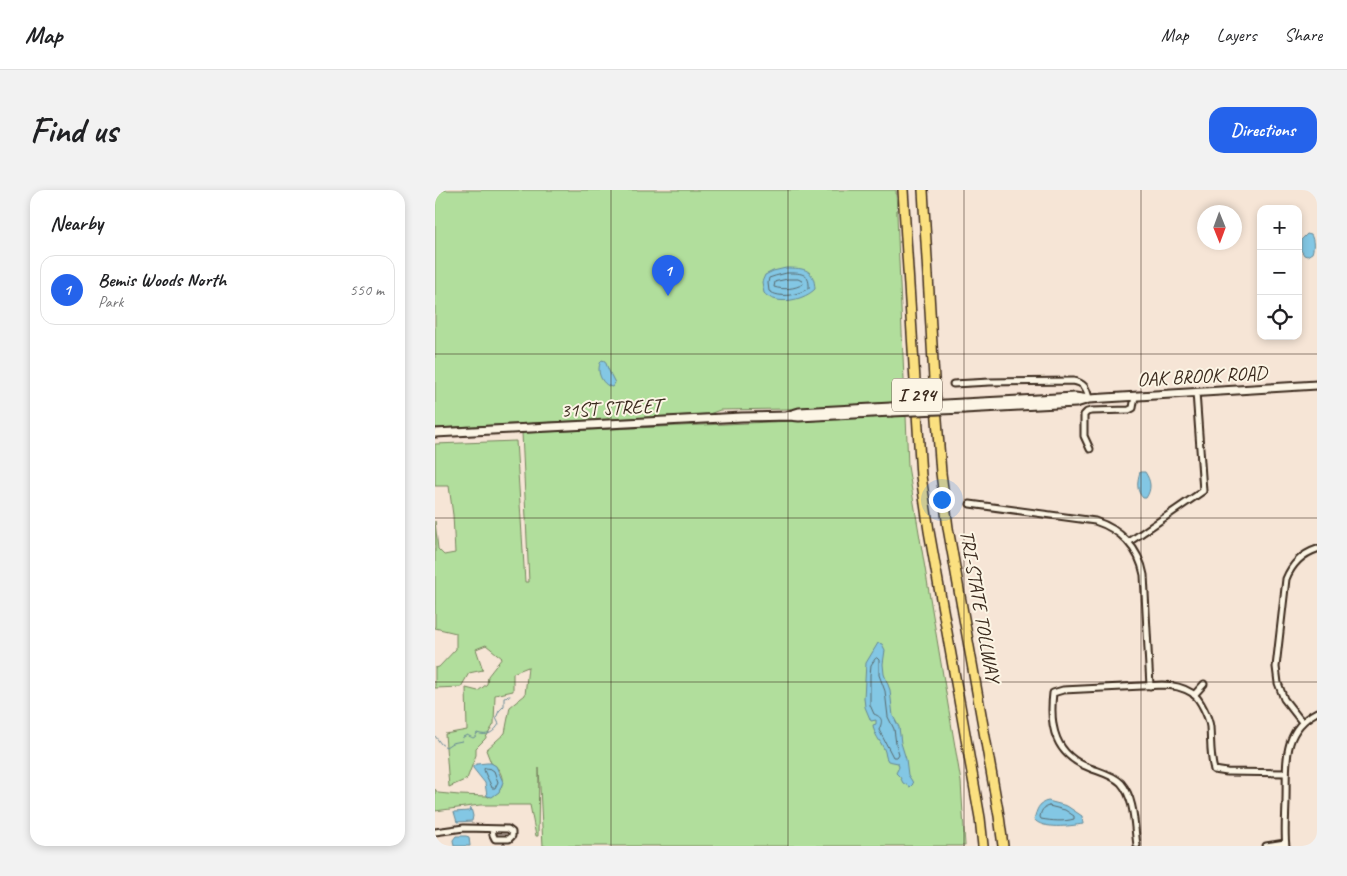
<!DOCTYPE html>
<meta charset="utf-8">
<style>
:root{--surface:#fff;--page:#f2f2f2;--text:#202124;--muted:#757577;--line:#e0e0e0;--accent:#2563eb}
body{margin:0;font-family:Caveat,sans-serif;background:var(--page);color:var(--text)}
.controls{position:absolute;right:15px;top:15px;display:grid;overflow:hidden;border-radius:10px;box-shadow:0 2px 8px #0003}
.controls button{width:45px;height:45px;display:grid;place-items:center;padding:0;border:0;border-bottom:1px solid var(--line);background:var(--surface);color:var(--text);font:25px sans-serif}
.compass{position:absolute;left:762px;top:15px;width:45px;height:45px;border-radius:50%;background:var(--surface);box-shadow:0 2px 8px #0003;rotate:179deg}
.you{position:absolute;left:506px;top:309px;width:18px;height:18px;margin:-12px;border:4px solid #fff;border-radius:50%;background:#1a73e8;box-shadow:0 0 0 8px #1a73e833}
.badge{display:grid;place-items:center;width:32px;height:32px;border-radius:50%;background:var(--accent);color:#fff;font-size:16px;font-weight:700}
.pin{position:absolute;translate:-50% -41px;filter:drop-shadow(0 1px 2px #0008)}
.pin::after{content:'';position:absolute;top:26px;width:18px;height:15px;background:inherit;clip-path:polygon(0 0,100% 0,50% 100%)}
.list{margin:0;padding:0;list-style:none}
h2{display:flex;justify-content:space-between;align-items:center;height:65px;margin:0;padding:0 20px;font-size:21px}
h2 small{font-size:16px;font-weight:400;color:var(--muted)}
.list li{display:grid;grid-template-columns:32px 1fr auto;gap:15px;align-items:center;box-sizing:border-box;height:70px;margin:0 10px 10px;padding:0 10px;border:1px solid var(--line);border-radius:15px}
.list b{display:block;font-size:19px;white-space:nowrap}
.list p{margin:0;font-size:16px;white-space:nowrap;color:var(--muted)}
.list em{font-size:16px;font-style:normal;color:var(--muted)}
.icon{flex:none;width:28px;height:28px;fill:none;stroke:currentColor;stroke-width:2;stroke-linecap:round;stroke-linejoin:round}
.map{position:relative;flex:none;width:882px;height:656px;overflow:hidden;border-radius:15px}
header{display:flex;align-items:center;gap:30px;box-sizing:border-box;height:70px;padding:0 25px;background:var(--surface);border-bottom:1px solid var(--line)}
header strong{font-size:24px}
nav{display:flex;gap:28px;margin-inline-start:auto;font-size:18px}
.intro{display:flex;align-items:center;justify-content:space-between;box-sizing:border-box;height:120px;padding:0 30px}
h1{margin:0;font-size:35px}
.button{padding:12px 22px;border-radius:15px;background:var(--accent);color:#fff;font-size:18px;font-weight:700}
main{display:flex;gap:30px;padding:0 30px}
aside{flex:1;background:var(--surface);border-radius:15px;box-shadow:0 2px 8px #0003}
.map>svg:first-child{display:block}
</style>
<header>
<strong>Map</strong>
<nav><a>Map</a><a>Layers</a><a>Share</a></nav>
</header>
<div class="intro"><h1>Find us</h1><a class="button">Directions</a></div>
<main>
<aside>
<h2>Nearby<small></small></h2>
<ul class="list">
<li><span class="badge">1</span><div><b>Bemis Woods North</b><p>Park</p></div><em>550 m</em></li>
</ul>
</aside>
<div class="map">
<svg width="882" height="656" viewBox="0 0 882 656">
<rect width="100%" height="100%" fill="#f6e5d6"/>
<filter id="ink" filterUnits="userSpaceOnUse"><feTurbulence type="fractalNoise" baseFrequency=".02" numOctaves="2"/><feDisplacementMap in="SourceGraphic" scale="10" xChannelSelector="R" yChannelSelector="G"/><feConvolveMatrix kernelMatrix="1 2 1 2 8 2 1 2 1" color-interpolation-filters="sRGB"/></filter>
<g filter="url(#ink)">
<g fill="#b1de9c" stroke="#76845d">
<path d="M0 0H461L470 213 351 219 285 220 274 224 0 238Z"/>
<path d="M471 226 473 276 477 301 526 592 530 656H108L104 578 103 646H101L95 615H45L0 621V599L3 603 24 605 52 606 53 607C72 604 71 581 56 573L51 560 70 543 75 517 90 505 93 477 78 483V501L60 505 59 534 50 549 41 558V565L32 589 14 597 10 544 32 540 31 498 43 501 52 494 53 486 67 468 51 455 41 459 48 480 34 483 26 497 0 498V478L4 477 21 459V443L0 438V331L3 359 9 365 20 363 18 325 14 296H0V254L81 251 90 392H94L87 243Z"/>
</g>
<g fill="#83c7e4" stroke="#668895">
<path d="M872 44 876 45C879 50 879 58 877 63L872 66 869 65 866 60V50Z"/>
<path d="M351 78C370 78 379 79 380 99 370 109 349 114 336 108 333 107 331 105 329 103L327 92 330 85 338 81Z"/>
<path d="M167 170 170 171 174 181 180 193 177 197C166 195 160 179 167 170Z"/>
<path d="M705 282H710C716 291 717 299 711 308H708C701 301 702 291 705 282Z"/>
<path d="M443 453 447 454 450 460 448 474 449 484 455 500 458 526 464 537 466 553 471 569 473 585 477 591 478 594 475 597 468 593 465 587 461 583 464 577 463 573 453 571C450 567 451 563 449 559 445 550 439 545 438 535L441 534V530L436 531 435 529 430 517 429 508 431 473Z"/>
<path d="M52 573H56L61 576 68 592 64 602 57 607 52 606 50 593 38 578V576L42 574Z"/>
<path d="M613 611 632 616 647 626 648 634C635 636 607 640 599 629 602 620 603 613 613 611Z"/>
<path d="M36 618 38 626 37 631 22 632 19 622 34 621Z"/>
<path d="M21 646H31L34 647 35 656H19L18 650Z"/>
</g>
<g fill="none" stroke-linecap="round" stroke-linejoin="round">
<g stroke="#58696d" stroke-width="1">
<path d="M352 83C364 83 375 82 374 98 363 105 345 109 334 101L333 93 334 88 340 86Z"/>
<path d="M353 89H363L367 91 368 94C360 99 348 100 339 97L340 92Z"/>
<path d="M442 468 444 470V485L450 501 453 527 459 539 461 554 464 564 462 567H458L444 540C447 532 449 528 439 524L435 515V485L436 475 440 469Z"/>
<path d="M51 578 56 579 59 581 63 592 60 598H57C55 592 49 583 49 579Z"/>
<path d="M614 616 630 620 639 626V629C629 632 617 631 606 629L605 627C606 621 608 617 614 616Z"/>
</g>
<path stroke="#668895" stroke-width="1" d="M0 546 6 554 11 557 17 553 27 551 28 547 32 545C37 547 39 551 42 543 53 547 59 542 64 534L61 528 64 521 69 516V507L75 506"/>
<defs>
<g id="minor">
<path d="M518 194 555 192 638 191C649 193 652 198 654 209"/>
<path d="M655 259 649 246V225L652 222 656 221 694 220 698 218 700 206"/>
<path d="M535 314 660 331C685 339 704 358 709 385L715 496"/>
<path d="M694 352 768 301 761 202"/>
<path d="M759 505 769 494"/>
<path d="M867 532 849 509 843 493 841 477 851 389C857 374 867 364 882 359"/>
<path d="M0 642 29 638 73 639 77 642V646L74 649H60L58 645 57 639"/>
<path d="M702 655C699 635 700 609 686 593 678 585 665 582 655 578 620 565 614 537 618 503L628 500 727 495C737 495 749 498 757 503 765 508 774 528 775 537 776 552 775 565 779 580L792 582 851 583"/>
<path d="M831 656 850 653"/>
<path d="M851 656C849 641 851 624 851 609 852 574 846 541 882 522"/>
</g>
<g id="secondary">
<path d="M528 213 640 207 654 209 882 195"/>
<path d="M529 219 641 213 651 210"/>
<path d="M354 225 364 222 456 217"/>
<path d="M0 243 307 227 354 226 364 227 456 222"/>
</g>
<g id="motorway">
<path d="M468 0 486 286 494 341 545 628 548 656"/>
<path d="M488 0 499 189 506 283 513 338 564 626 568 656"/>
</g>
</defs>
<use href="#minor" stroke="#3b2a1e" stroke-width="9"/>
<use href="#secondary" stroke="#3b2a1e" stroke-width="11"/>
<use href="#motorway" stroke="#3b2a1e" stroke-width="12"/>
<use href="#minor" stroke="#fcf5e5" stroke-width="5"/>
<use href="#secondary" stroke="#fcf5e5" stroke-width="7"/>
<use href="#motorway" stroke="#fbe080" stroke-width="9"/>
<defs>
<g id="secondary-bridge">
<path d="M456 217 528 213"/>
<path d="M456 222 529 219"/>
</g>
</defs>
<use href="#secondary-bridge" stroke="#3b2a1e" stroke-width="11" stroke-linecap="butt"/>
<use href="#secondary-bridge" stroke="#fcf5e5" stroke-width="7"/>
</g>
</g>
<path fill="none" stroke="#3b2a1e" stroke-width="1" stroke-opacity="0.55" d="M176 0V656M353 0V656M529 0V656M706 0V656M0 164H882M0 328H882M0 492H882"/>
<g text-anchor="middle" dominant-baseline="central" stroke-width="4" stroke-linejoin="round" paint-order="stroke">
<rect fill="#fcf5e5" stroke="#75675a" stroke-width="1" x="457" y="188.5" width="50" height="33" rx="4"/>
<g font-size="19" font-weight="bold" fill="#3b2a1e">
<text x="482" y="205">I 294</text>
</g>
<g font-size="20" fill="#3b2a1e" stroke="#fcf5e5">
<text transform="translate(767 186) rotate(-3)">OAK BROOK ROAD</text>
<text transform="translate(176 218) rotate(-3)">31ST STREET</text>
<text transform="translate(545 416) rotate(80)">TRI-STATE TOLLWAY</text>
</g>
</g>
</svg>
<div class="controls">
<button>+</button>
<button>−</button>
<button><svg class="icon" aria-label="locate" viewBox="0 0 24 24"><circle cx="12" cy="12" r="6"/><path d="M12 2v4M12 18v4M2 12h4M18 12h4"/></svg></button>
</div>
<svg class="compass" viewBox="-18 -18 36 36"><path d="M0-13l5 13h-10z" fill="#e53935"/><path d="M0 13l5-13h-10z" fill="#757577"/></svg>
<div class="you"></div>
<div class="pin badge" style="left:233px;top:106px">1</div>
</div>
</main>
